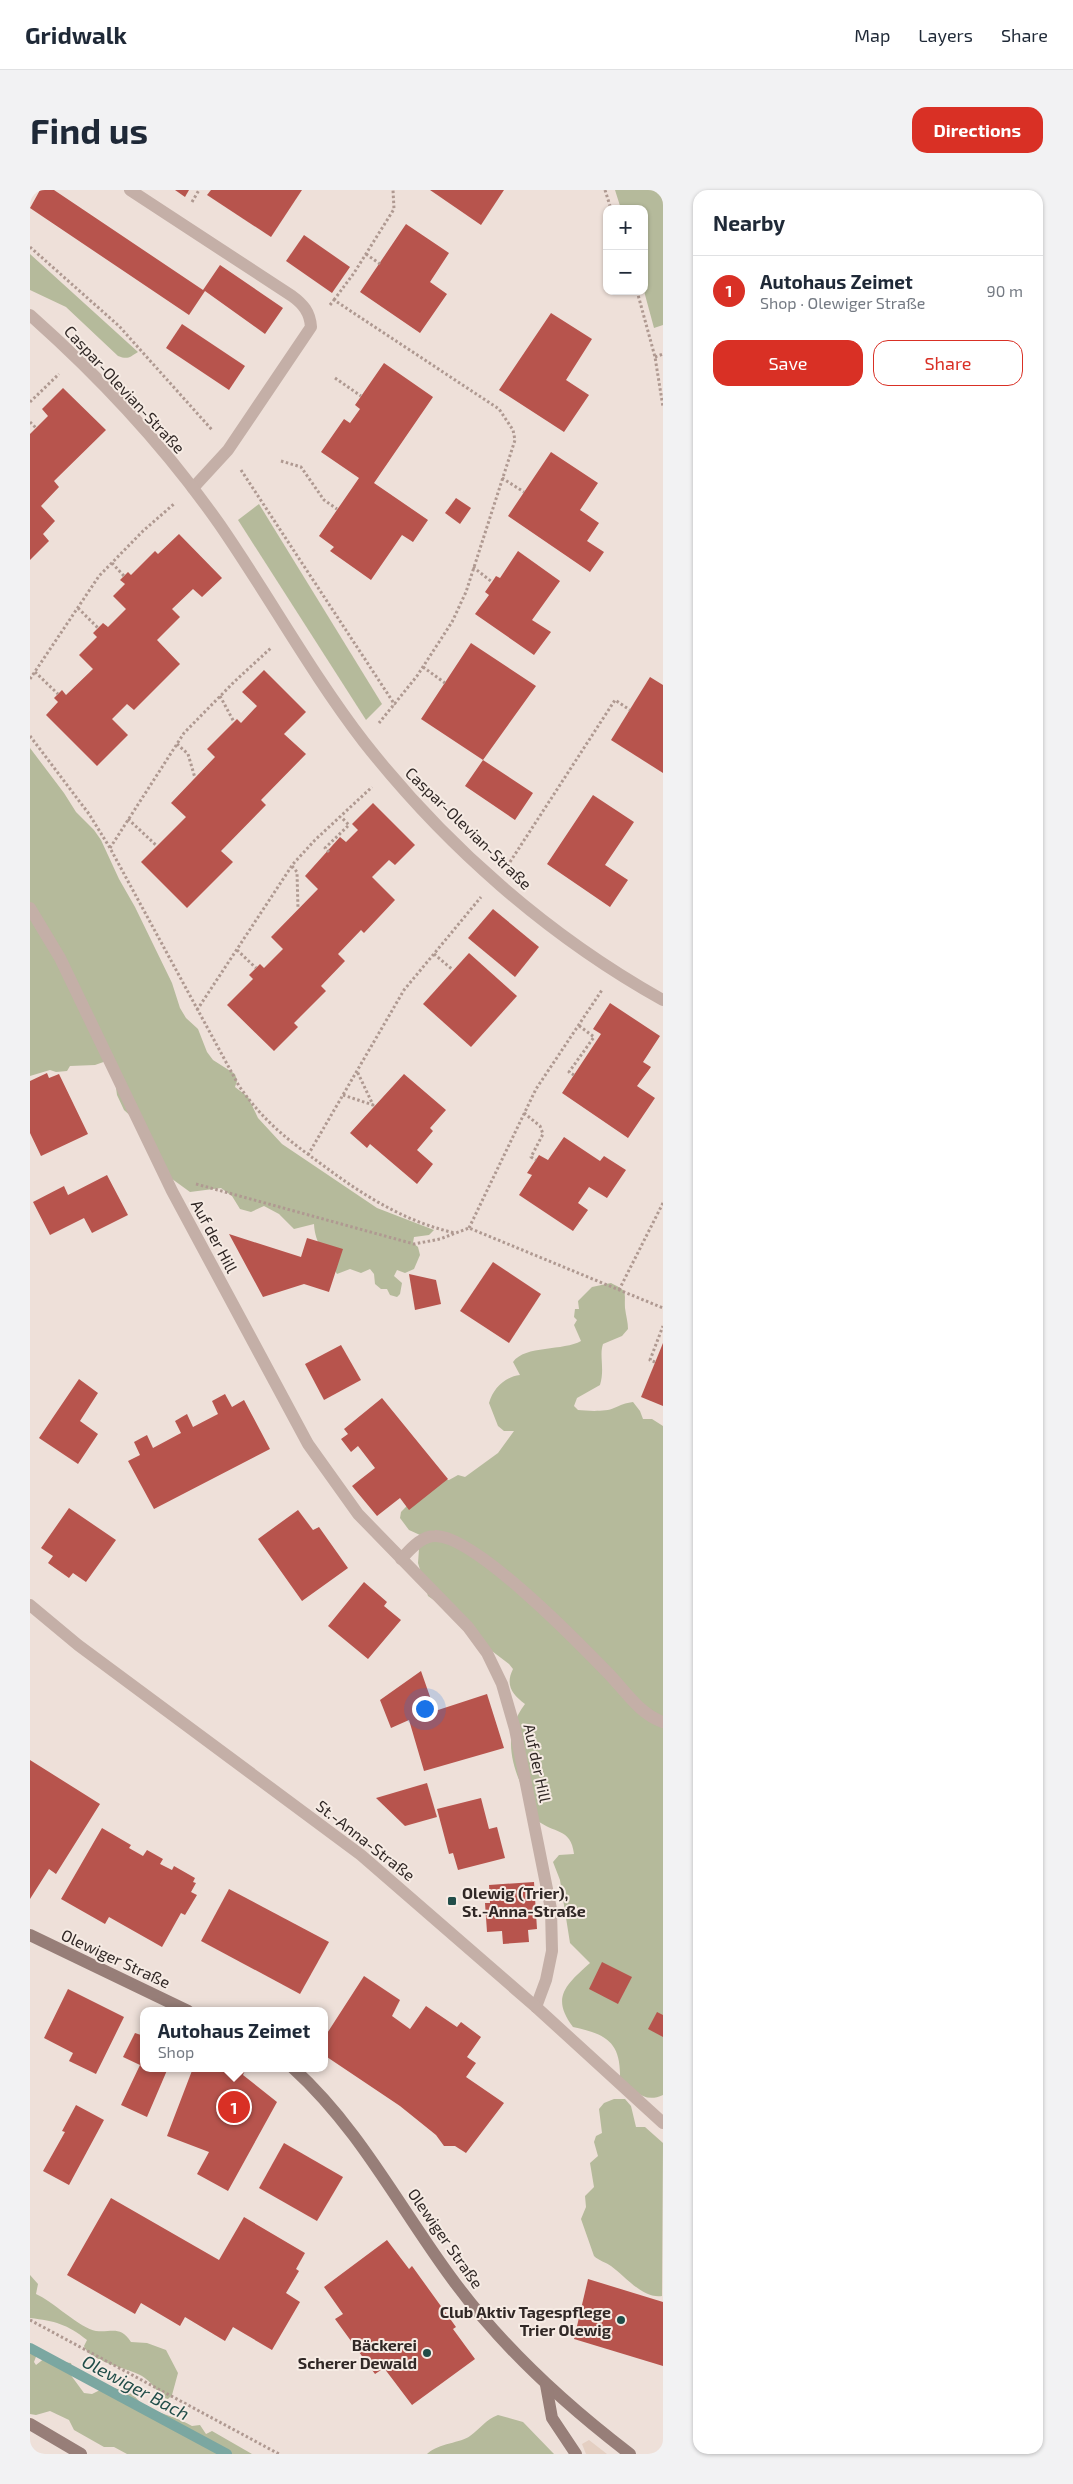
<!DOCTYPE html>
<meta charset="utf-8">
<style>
:root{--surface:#fff;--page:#f2f2f3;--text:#1f2937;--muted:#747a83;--line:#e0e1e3;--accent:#d93025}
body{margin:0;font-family:"Exo 2",sans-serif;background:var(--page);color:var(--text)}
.controls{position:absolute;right:15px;top:15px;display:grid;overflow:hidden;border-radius:10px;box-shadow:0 1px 4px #0004}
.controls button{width:45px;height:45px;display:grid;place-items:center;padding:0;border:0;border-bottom:1px solid var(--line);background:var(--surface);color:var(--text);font:25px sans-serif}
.you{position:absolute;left:394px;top:1518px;width:18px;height:18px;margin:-12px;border:4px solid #fff;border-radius:50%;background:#1a73e8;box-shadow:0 0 0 8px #1a73e833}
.badge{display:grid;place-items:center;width:32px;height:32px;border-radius:50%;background:var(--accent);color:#fff;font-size:16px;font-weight:700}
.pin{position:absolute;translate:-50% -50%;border:2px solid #fff;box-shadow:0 1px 5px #0006}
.popup{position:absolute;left:110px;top:1817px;width:188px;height:65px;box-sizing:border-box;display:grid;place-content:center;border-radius:10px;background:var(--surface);filter:drop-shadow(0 1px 4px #0005);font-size:16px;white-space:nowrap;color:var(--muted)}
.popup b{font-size:19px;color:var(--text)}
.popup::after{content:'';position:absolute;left:50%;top:100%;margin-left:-10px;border:10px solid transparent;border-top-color:var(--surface)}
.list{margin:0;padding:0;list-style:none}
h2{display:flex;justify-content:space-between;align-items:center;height:65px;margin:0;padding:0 20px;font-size:21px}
h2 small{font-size:16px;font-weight:400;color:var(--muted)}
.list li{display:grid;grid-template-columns:32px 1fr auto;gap:15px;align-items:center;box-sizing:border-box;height:70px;padding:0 20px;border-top:1px solid var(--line)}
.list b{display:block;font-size:19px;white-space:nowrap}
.list p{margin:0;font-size:16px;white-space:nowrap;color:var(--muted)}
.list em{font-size:16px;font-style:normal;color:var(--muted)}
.actions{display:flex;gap:10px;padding:15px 20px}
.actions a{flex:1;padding:11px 0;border:1px solid var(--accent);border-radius:15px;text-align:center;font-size:18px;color:var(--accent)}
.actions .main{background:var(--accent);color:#fff}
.map{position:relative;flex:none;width:633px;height:2264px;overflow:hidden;border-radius:15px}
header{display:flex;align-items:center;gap:30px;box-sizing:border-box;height:70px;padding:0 25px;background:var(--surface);border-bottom:1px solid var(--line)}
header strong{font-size:24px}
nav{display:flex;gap:28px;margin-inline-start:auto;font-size:18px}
.intro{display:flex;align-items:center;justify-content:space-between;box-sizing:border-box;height:120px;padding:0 30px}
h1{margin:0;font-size:35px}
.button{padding:12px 22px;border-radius:15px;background:var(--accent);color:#fff;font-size:18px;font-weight:700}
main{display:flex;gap:30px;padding:0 30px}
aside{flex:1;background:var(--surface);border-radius:15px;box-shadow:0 1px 4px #0004}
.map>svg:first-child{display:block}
</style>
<header>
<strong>Gridwalk</strong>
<nav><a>Map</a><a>Layers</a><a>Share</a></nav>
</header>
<div class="intro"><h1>Find us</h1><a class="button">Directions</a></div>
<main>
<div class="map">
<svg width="633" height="2264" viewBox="0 0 633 2264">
<rect width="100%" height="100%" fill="#eee0d9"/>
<g fill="#b5ba9b">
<path d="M585 0H633V135L624 138 614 101V19H591Z"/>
<path d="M0 64 108 162C100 167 98 170 88 166L36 117 0 100Z"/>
<path d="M229 314 352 514 336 530 208 330Z"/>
<path d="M0 558 34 603 46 622 64 640 71 650 89 689 105 717 142 793 150 818 156 828 168 839 177 862 183 870 205 884 207 891 205 897 218 907 228 928 252 954 347 1018 404 1040 399 1045 384 1047 383 1053 388 1057 390 1065 384 1079 375 1083 367 1080 364 1086 372 1093 370 1104 367 1107 360 1105 357 1099H351L345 1094 344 1084 340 1079 331 1083 320 1079 307 1084C297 1066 285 1055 284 1034L264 1039 249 1024 234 1016 221 1022 210 1019 202 1006 191 998 160 1002 138 986 105 930 94 920 87 905 82 869 65 875 40 876 37 881 26 882 20 880 0 886Z"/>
<path d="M581 1093C599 1102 594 1101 595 1118 596 1126 598 1132 598 1139L592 1146 573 1154C569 1165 575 1179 570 1195L547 1208 544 1216 548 1220C557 1221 576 1222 584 1218 591 1215 595 1213 603 1212L610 1221 613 1229H622L633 1236V1905C614 1914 604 1900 590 1888 591 1851 575 1844 543 1837 520 1807 537 1794 560 1773L540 1753 530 1690 523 1672 529 1665 544 1664C541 1637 523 1644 507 1630 490 1591 465 1554 495 1514 482 1504 475 1495 483 1479L479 1474 454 1455 415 1418 398 1406 388 1373 390 1345 379 1340 370 1328 371 1322 403 1289 419 1290 428 1285 435 1287 468 1263 484 1241H474L468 1236 459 1213C463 1199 474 1187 490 1185L483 1172C495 1155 534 1161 551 1151L544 1135 547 1130 544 1127 545 1119H549L548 1111 562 1097Z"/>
<path d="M584 1909H595L601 1916 606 1937H615L633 1953 632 2106C613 2109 596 2087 581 2076 576 2072 569 2071 564 2066L551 2029 556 2017 555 2006 564 1997 560 1973 568 1966 564 1952 566 1946 572 1943 569 1919 574 1913Z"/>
<path d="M0 2085 8 2094 6 2104C21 2110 51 2139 66 2141 81 2143 90 2135 101 2152L117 2153 136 2160 148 2183 142 2205 138 2209 134 2208C126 2201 122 2192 112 2186 98 2178 58 2171 54 2156L57 2150C37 2134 25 2131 0 2128Z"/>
<path d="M0 2155 7 2164 4 2172 6 2175 20 2164 32 2172 41 2173 43 2181 40 2184 54 2203 62 2204 76 2197C84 2198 96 2200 103 2205 108 2209 111 2215 118 2218 132 2224 149 2228 162 2236L170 2235 176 2244 182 2241 222 2264H97L84 2257H74L44 2240 39 2230 20 2221 6 2225 0 2224Z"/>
<path d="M468 2225 493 2232 524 2264H397C409 2253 431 2253 440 2246 451 2238 455 2230 468 2225Z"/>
</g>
<path fill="#e4cfc2" d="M559 2250 577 2264H556L552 2254Z"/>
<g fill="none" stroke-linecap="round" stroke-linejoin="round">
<path stroke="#7ba7a1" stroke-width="10" d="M0 2158 197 2264"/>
</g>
<g fill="#b7544d">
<path d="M10 0H24L173 100 190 75 253 118 235 144 175 101 159 125 0 18Z"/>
<path d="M145 0H159L155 7Z"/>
<path d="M181 0H272L241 47 177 5Z"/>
<path d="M400 0H474L451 35Z"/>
<path d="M376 34 419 63 400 92 417 104 390 143 330 102Z"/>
<path d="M274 45 320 77 302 103 256 71Z"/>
<path d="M521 123 562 149 536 190 559 205 534 242 469 200Z"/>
<path d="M152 134 215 176 199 200 136 158Z"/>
<path d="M354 173 403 207 344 293 398 330 383 352 372 345 341 390 300 361 304 357 289 346 329 288 291 262 314 229 320 233 330 219 325 215Z"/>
<path d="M33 198 76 240 24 291 29 297 11 316 25 331 13 344 19 351 0 370V244L18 226 12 219Z"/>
<path d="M521 262 568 293 550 320 569 333 557 351 574 362 560 382 478 326Z"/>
<path d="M426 308 441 318 430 334 415 323Z"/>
<path d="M149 344 192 388 172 407 163 399 142 419 150 427 127 450 150 474 104 520 97 514 82 529 98 545 67 576 16 525 28 512 24 508 32 500 36 505 63 479 49 465 67 447 63 443 73 433 78 437 96 419 83 406 95 394 90 390 98 382 101 385 125 361 128 364Z"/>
<path d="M488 361 530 391 502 430 521 442 504 465 445 424 459 405 455 402 462 392 466 386 470 388Z"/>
<path d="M441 453 506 496 453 570 503 603 485 630 435 596 453 570 391 529Z"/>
<path d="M234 480 276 522 254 544 276 564 231 610 236 615 191 661 203 672 157 718 111 672 156 627 141 613 185 567 177 559 207 529 211 533 227 516 212 502Z"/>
<path d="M620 487 633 495V583L581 550Z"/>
<path d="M563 605 604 632 575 675 598 690 580 717 517 674Z"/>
<path d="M343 613 385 655 365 675 359 670 342 687 365 710 334 743 331 740 308 764 315 771 291 796 296 801 264 833 268 837 244 861 197 815 223 789 219 785 230 774 234 778 253 759 241 747 288 699 275 686 310 647 316 652 328 640 322 634Z"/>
<path d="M463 719 509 757 485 787 438 748Z"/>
<path d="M439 763 487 806 441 857 393 814Z"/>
<path d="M580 813 630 846 613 872 621 877 607 896 625 908 598 948 532 903 571 844 563 839Z"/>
<path d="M17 883 19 888 29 884 58 944 11 966 0 943V891Z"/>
<path d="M374 884 416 920 400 938 403 941 387 960 403 974 387 994 340 954 337 958 320 943Z"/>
<path d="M534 947 570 971 574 966 596 980 577 1008 559 997 548 1013 558 1020 543 1041 489 1005 502 985 497 983 509 965 518 970Z"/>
<path d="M77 985 98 1025 62 1043 54 1028 20 1045 3 1012 34 996 38 1005Z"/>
<path d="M199 1044 271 1067 277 1048 313 1059 299 1102 274 1094 233 1107Z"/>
<path d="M463 1072 511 1104 479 1153 430 1121Z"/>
<path d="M379 1084 406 1090 411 1114 385 1120Z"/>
<path d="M633 1153V1216L611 1207Z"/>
<path d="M311 1155 331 1190 294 1210 275 1174Z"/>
<path d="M49 1189 68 1203 50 1231 68 1244 48 1274 9 1248Z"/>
<path d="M195 1204 202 1217 214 1210 240 1259 124 1319 98 1271 110 1265 104 1252 117 1245 123 1258 151 1243 145 1231 157 1224 163 1237 188 1224 182 1211Z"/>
<path d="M352 1208 418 1289 379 1320 370 1308 347 1326 322 1296 345 1278 328 1256 321 1262 311 1249 318 1244 314 1239Z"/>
<path d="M39 1318 86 1350 56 1392 43 1383 39 1388 18 1373 23 1366 11 1358Z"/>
<path d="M268 1320 283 1340 289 1337 318 1378 272 1411 228 1349Z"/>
<path d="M334 1392 357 1412 354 1416 371 1430 338 1469 298 1436Z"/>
<path d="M391 1481 405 1521 457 1504 474 1558 394 1581 379 1530 361 1538 350 1510Z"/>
<path d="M0 1570 70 1614 26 1684 19 1679 0 1709Z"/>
<path d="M397 1593 407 1627 375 1636 346 1608Z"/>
<path d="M451 1608 459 1639 467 1637 475 1668 428 1680 423 1663 419 1664 407 1619Z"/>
<path d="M72 1638 101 1655 99 1658 113 1666 117 1660 133 1669 130 1674 142 1680 144 1676 165 1688 163 1692 166 1693 161 1702 167 1705 155 1725 151 1723 132 1757 79 1727 75 1734 31 1709Z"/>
<path d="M504 1692 507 1739 498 1740 499 1752 473 1754 472 1741 457 1742 455 1713H460L459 1695Z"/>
<path d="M199 1699 299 1752 270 1804 171 1751Z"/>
<path d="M572 1772 602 1787 588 1814 559 1799Z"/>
<path d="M334 1786 370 1810 362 1826 380 1839 396 1816 427 1837 431 1832 451 1847 437 1867 446 1873 436 1887 474 1913 436 1963 425 1956H414L406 1945 370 1916 294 1865V1848Z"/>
<path d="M38 1799 94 1827 66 1884 39 1871 43 1863 14 1848Z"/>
<path d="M627 1822 633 1825V1847L618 1839Z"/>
<path d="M105 1843 114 1846V1878H138L117 1927 91 1915 110 1875 93 1867Z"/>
<path d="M163 1878H216L213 1885 247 1912 198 2001 167 1984 179 1962 137 1946Z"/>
<path d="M46 1915 74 1930 39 1995 13 1981 35 1942 32 1941Z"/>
<path d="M254 1953 313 1987 287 2031 229 1998Z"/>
<path d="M81 2008 189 2070 214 2027 275 2063 266 2079 269 2081 256 2103 270 2112 242 2160 203 2137 195 2151 155 2127 150 2136 111 2113 105 2124 37 2085Z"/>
<path d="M357 2050 379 2079 382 2076 426 2137 423 2139 445 2169 382 2215 354 2178 345 2184 305 2129 313 2124 294 2097Z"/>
<path d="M558 2089 633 2112V2176L544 2149Z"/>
</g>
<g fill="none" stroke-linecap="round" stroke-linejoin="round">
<g stroke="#af9991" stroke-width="3" stroke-dasharray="2.5 2.5" stroke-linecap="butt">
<path d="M575 0 581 19"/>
<path d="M162 12 169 0"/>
<path d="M0 57 89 136 183 241"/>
<path d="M336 64 350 74"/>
<path d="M607 101 625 167 633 217"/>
<path d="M304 110 324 83 364 19 363 0"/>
<path d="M300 115 304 110 469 219 483 240 485 250 436 402 422 432 387 486 349 533"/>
<path d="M625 167 633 164"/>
<path d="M305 188 331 206"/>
<path d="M0 212 29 184"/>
<path d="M0 232 6 238"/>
<path d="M251 271 271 277 294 310 307 319"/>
<path d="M211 280 365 515"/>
<path d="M472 288 494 302"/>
<path d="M82 373 94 386"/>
<path d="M443 377 462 392"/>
<path d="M48 418 68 438"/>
<path d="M393 477 415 493"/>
<path d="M5 482 28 504"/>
<path d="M0 489 69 386 113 341 145 313"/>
<path d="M190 506 204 532"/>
<path d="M0 546 59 624 80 658 209 896C235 933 258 950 294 976 334 1006 376 1032 425 1043"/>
<path d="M147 554 158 564 165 588"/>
<path d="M98 629 127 656"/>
<path d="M80 658 154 543 204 492 242 457"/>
<path d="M299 662 295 658 319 635 311 627"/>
<path d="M480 672 585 510 600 520"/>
<path d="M262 676 267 682 268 719"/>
<path d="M207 760 226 778"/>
<path d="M404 764 423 780"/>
<path d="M167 820 263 674 285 650 342 597"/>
<path d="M544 885 539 882 564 847 548 835"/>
<path d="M313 905 343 915 327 881"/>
<path d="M494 923 510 936 513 944 501 967 506 970"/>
<path d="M278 965 374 800 451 707"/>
<path d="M166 994 384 1054 410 1049 439 1038 633 1118"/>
<path d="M439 1038 506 899 572 800"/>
<path d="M589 1100 633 1013"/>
<path d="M625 1172 620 1170 633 1136"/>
<path d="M0 2130 249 2264"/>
</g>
<g stroke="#c4afa7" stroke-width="12">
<path d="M100 0 262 106C273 114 280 122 281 137L198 260 163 298"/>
<path d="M0 125C70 187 136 258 190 335 239 406 281 483 334 552 415 655 518 746 633 810"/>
<path d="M0 718 30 768 142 1001 278 1254 328 1324 438 1437 457 1463 472 1494 485 1539 521 1719 522 1761 516 1790 506 1817"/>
<path d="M371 1369C380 1360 391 1346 405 1346 444 1345 548 1452 577 1482 594 1499 609 1524 633 1532"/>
<path d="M0 1415 48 1455 331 1665 506 1817 633 1933"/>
</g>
<g stroke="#977e78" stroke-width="12">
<path d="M0 1745 158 1821"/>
<path d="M263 1878C329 1938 368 2015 420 2086 470 2155 533 2213 600 2264"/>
<path d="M516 2195 522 2228 546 2264"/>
<path d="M0 2234 51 2264"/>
</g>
</g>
<g fill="#214d49" stroke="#f6ebe4" stroke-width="2">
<rect x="417" y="1706" width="10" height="10" rx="2.5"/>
<circle cx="591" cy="2130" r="5"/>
<circle cx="397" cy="2163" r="5"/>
</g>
<g text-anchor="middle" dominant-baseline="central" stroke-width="4" stroke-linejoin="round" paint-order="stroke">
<g font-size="16" fill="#312826" stroke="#f6ebe4">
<text transform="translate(95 199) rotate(47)">Caspar-Olevian-Straße</text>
<text transform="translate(439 638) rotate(44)">Caspar-Olevian-Straße</text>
<text transform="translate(185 1046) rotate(62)">Auf der Hill</text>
<text transform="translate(508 1573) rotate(78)">Auf der Hill</text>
<text transform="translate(336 1650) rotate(38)">St.-Anna-Straße</text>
<text transform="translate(86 1768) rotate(25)">Olewiger Straße</text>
<text transform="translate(416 2048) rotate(55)">Olewiger Straße</text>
</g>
<g font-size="16" font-weight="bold" fill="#312826" stroke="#f6ebe4" text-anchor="end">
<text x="432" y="1702" text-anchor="start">Olewig (Trier),<tspan x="432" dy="18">St.-Anna-Straße</tspan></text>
<text x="581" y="2121">Club Aktiv Tagespflege<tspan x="581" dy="18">Trier Olewig</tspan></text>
<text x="387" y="2154">Bäckerei<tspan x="387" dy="18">Scherer Dewald</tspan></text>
</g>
<g font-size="18" font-style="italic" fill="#214d49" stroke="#f6ebe4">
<text transform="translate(106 2197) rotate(28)">Olewiger Bach</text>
</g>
</g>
</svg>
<div class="controls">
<button>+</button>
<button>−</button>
</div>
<div class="you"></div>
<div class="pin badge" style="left:204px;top:1917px">1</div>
<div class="popup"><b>Autohaus Zeimet</b>Shop</div>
</div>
<aside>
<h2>Nearby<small></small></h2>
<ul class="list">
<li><span class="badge">1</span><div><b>Autohaus Zeimet</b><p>Shop · Olewiger Straße</p></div><em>90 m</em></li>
</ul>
<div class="actions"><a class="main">Save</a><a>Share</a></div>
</aside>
</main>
